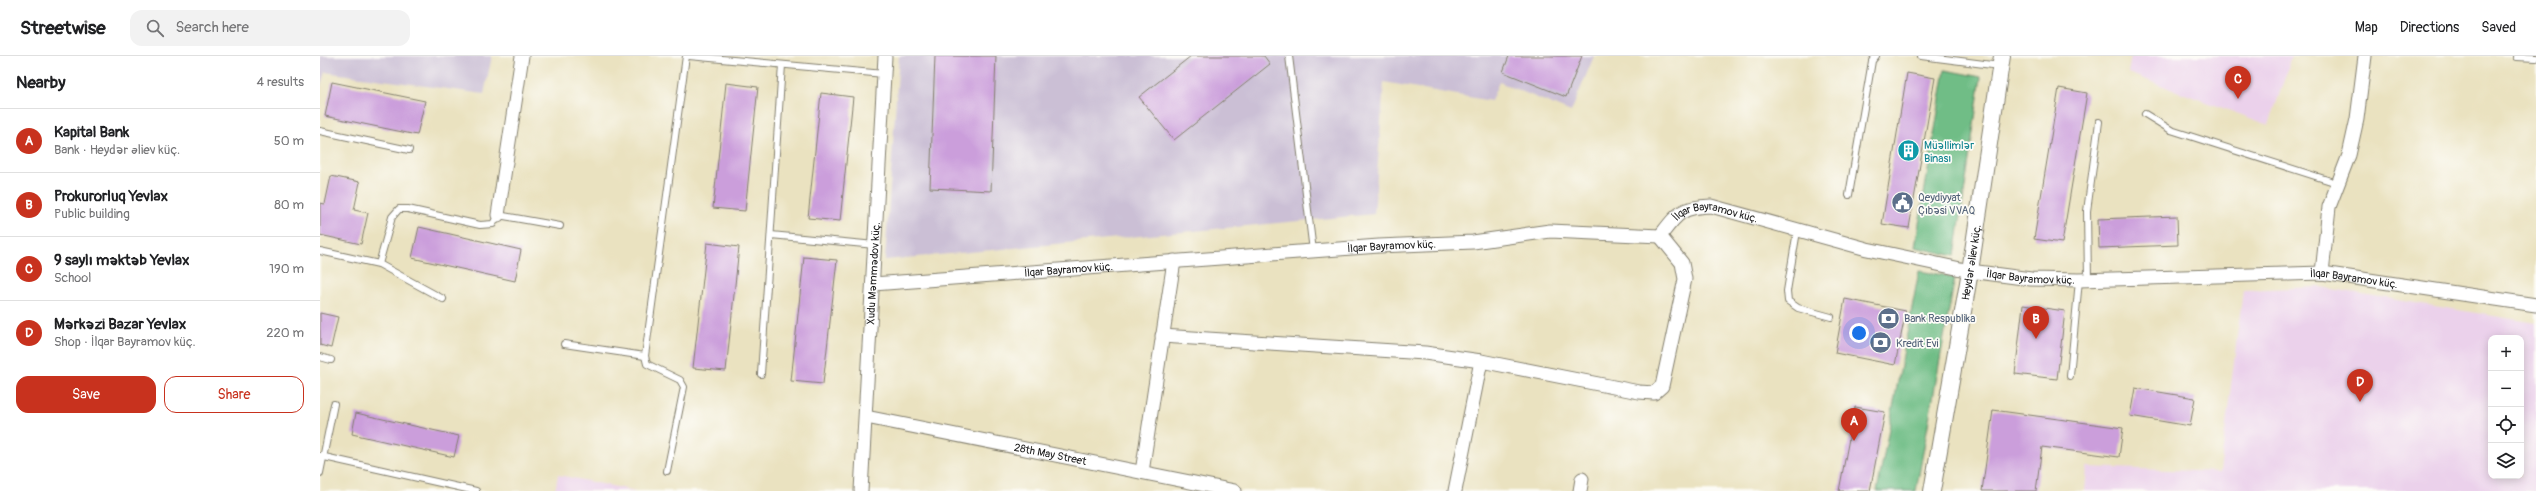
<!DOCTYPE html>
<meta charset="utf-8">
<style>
:root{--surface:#fff;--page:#f2f2f2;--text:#202124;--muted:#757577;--line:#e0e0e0;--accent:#c8321e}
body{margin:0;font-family:Pangolin,sans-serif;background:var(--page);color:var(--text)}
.controls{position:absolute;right:12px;bottom:12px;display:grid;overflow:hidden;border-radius:8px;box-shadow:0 2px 10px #0003}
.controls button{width:36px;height:36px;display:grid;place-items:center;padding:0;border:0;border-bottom:1px solid var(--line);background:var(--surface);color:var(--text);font:20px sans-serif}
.you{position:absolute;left:1539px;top:277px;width:14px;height:14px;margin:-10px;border:3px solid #fff;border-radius:50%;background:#1a73e8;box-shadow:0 0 0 6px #1a73e833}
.badge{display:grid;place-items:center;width:26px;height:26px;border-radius:50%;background:var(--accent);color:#fff;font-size:13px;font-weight:700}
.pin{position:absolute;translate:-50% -33px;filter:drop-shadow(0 1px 2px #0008)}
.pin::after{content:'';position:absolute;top:21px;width:14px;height:12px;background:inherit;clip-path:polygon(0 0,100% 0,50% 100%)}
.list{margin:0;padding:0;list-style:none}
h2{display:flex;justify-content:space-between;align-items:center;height:52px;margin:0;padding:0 16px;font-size:17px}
h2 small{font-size:13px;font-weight:400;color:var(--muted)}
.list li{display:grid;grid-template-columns:26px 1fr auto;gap:12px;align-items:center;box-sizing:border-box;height:64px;padding:0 16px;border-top:1px solid var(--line)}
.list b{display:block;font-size:15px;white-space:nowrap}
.list p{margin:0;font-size:13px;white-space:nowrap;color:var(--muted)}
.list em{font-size:13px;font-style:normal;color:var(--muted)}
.actions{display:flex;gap:8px;padding:12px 16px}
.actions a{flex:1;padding:9px 0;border:1px solid var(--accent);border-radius:12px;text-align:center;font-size:14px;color:var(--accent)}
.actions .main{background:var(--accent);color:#fff}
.icon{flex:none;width:22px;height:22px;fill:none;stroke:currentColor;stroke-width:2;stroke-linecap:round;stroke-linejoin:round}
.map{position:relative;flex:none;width:2216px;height:435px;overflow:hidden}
header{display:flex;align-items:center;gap:24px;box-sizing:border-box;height:56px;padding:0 20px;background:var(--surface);border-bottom:1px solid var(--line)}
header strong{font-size:19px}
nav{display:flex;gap:22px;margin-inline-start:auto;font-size:14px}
.search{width:280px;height:36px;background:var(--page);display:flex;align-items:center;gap:10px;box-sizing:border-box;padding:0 14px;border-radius:12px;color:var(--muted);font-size:15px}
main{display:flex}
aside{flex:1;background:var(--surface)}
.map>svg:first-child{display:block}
</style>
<header>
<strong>Streetwise</strong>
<div class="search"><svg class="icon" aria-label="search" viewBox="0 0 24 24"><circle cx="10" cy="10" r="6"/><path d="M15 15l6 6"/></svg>Search here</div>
<nav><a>Map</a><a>Directions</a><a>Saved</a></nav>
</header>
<main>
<aside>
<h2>Nearby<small>4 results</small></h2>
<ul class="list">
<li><span class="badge">A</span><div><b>Kapital Bank</b><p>Bank · Heydər Əliev küç.</p></div><em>50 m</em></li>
<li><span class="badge">B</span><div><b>Prokurorluq Yevlax</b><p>Public building</p></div><em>80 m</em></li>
<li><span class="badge">C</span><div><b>9 saylı məktəb Yevlax</b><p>School</p></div><em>190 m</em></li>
<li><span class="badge">D</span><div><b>Mərkəzi Bazar Yevlax</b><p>Shop · İlqar Bayramov küç.</p></div><em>220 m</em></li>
</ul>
<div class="actions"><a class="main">Save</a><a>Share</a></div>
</aside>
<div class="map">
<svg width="2216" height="435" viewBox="0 0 2216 435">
<rect width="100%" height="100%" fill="#fdfcf7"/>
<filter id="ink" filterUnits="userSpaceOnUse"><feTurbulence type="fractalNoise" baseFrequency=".025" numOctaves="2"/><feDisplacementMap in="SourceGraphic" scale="8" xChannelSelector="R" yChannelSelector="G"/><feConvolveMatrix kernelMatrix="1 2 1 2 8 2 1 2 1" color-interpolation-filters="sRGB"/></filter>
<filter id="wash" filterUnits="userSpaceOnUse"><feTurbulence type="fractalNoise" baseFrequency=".012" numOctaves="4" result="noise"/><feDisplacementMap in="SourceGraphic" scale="16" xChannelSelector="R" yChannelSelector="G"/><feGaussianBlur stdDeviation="0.9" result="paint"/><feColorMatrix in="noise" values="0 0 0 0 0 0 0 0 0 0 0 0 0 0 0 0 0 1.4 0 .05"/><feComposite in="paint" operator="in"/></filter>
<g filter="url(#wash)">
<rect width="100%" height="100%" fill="#eae2c0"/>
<g fill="#ebd1eb" fill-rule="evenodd">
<path d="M1811 0H1972L1949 69 1808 17Z"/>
<path d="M2000 231 2216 267V435H1765L1767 411 1900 416 1923 234ZM2171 282H2201V420H2171Z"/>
<path d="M238 419 316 435H235Z"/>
</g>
<g fill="#cbbfd5">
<path d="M0 0H172L164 38 5 16 0 32Z"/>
<path d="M579 0H1274L1251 56 1179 26 1171 45 1064 26 1054 158 565 204Z"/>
</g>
<g fill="#6fbd86" stroke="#466c51">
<path d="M1625 14 1661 21 1635 200 1595 191Z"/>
<path d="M1599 215 1635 221 1596 435H1557Z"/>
</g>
<g id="blocks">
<g fill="#cb9edb">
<path d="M615 0H676L671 135 610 132Z"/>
<path d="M871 0H944L950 8 854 84 819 41Z"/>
<path d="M1189 0H1262L1246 41 1183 16Z"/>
<path d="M1587 17 1615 22 1589 172 1562 168Z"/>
<path d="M12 26 105 45 97 79 5 60Z"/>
<path d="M406 27 438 31 425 155 393 152Z"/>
<path d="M1739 32 1767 37 1742 187 1714 183Z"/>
<path d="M501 37 533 41 520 165 488 162Z"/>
<path d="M11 120 40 126 34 154 48 157 41 188 0 179V147L5 148Z"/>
<path d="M1857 160 1858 189 1779 192 1778 163Z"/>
<path d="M99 171 201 194 195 225 92 202Z"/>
<path d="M387 187 419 191 406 315 373 312Z"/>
<path d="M484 201 517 204 503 328 471 325Z"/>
<path d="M1525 243 1586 255 1575 309 1515 297Z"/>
<path d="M1703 249 1745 255 1737 323 1695 318Z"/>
<path d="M0 257 18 261 11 292 0 289Z"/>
<path d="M1815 332 1875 342 1870 370 1810 360Z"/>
<path d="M1535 351 1565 356 1550 435H1519Z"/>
<path d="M1673 354 1803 372 1799 401 1722 391 1716 435H1662Z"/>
<path d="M36 357 139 380 134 401 32 378Z"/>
</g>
</g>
</g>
<g filter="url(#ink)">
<use href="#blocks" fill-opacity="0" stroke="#837f6e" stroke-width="1"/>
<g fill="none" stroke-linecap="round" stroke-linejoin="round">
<defs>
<g id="service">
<path d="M369 0 564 18"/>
<path d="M969 0 993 195"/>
<path d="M1601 0 1680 10"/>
<path d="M2197 1 2216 2"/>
<path d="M1825 58 1851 74 2017 127"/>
<path d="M0 75 89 94"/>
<path d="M1529 139 1552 5 1556 0"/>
<path d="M1477 175 1467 235 1468 245 1478 252 1511 261"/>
<path d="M451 179 555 189"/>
<path d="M0 195 59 208 123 243"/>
<path d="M59 208 72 161 79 153H88L160 169 173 168 178 159 240 170"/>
<path d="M1768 224 1767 155 1779 66"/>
<path d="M244 288 325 300"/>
<path d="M0 301 11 304"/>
<path d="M441 318 462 9"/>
<path d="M1750 320 1759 224"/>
<path d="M0 400 156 435"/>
<path d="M347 415 364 331 360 324 327 308 325 300 366 0"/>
<path d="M0 417 14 348"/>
</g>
<g id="minor">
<path d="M178 159 202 0"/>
<path d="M2002 217 2009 151 2029 99 2037 63 2045 0"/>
<path id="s1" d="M553 228 1059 190 1153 186 1230 175 1340 180C1358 157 1361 151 1391 150L1547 193 1650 215 1711 223 1759 224 2002 217 2216 249"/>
<path d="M842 280 1105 297 1161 305 1319 336 1334 337 1342 330 1365 223 1362 207 1340 180"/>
<path id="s2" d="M546 361 915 435"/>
<path d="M822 416 854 205"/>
<path id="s3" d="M541 435 565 0"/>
<path d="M1135 435 1161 305"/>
<path d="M1260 435 1262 423"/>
</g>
<g id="tertiary">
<path id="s4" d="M1612 435 1650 215 1682 0"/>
</g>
</defs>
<use href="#service" stroke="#837f6e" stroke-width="8"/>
<use href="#minor" stroke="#837f6e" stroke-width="15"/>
<use href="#tertiary" stroke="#837f6e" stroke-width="18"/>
<use href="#service" stroke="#fff" stroke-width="6"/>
<use href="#minor" stroke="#fff" stroke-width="13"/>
<use href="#tertiary" stroke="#fff" stroke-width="16"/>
</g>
</g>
<defs>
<symbol id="building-disc" viewBox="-11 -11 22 22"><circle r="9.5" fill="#0f9aa8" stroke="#fdfcf7"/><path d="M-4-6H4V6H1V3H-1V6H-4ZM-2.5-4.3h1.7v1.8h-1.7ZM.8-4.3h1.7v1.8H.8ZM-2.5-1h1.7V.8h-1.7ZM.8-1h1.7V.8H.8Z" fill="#fff"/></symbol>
<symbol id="civic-disc" viewBox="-11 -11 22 22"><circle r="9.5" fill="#5c6f8a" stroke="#fdfcf7"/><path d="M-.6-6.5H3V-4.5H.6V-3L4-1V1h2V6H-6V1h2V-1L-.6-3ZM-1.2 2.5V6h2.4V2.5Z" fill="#fff"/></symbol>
<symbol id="bank-disc" viewBox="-11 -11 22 22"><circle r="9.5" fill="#5c6f8a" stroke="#fdfcf7"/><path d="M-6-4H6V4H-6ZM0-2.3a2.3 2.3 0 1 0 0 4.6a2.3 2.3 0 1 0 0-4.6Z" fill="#fff"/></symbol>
</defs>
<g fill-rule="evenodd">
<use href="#building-disc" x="1576" y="82" width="25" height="25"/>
<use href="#civic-disc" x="1570" y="134" width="25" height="25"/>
<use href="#bank-disc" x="1556" y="250" width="25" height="25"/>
<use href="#bank-disc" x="1548" y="274" width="25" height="25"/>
</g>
<g text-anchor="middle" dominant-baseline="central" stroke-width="3.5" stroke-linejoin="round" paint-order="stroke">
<g font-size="11" fill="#0d838f" stroke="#fdfcf7" text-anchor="start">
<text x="1604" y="89">Müəllimlər<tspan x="1604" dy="13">Binası</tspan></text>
</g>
<g font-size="11" fill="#4e5e75" stroke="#fdfcf7" text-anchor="start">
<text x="1598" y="141">Qeydiyyat<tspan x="1598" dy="13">Çıbəsi VVAQ</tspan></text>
<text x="1584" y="262">Bank Respublika</text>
<text x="1576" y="287">Kredit Evi</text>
</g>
<g font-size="11" fill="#1c1c1c" stroke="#fdfcf7">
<text stroke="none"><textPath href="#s1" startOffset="856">İlqar Bayramov küç.</textPath></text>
<text stroke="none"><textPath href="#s1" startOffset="520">İlqar Bayramov küç.</textPath></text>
<text stroke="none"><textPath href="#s4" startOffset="232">Heydər Əliev küç.</textPath></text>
<text stroke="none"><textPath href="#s1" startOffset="196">İlqar Bayramov küç.</textPath></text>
<text stroke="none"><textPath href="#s3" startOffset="218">Xudu Məmmədov küç.</textPath></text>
<text stroke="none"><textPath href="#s1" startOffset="1180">İlqar Bayramov küç.</textPath></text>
<text stroke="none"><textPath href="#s1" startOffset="1504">İlqar Bayramov küç.</textPath></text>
<text stroke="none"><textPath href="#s2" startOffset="188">28th May Street</textPath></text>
</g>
</g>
</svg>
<div class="controls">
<button>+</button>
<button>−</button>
<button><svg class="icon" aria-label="locate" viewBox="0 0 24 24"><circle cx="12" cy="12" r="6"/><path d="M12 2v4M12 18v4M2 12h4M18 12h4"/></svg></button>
<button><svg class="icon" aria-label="layers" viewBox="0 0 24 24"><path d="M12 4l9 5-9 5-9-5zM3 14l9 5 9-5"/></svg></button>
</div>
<div class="you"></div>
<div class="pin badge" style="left:1534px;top:385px">A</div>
<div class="pin badge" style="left:1716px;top:283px">B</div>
<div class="pin badge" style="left:1918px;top:43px">C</div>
<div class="pin badge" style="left:2040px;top:346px">D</div>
</div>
</main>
